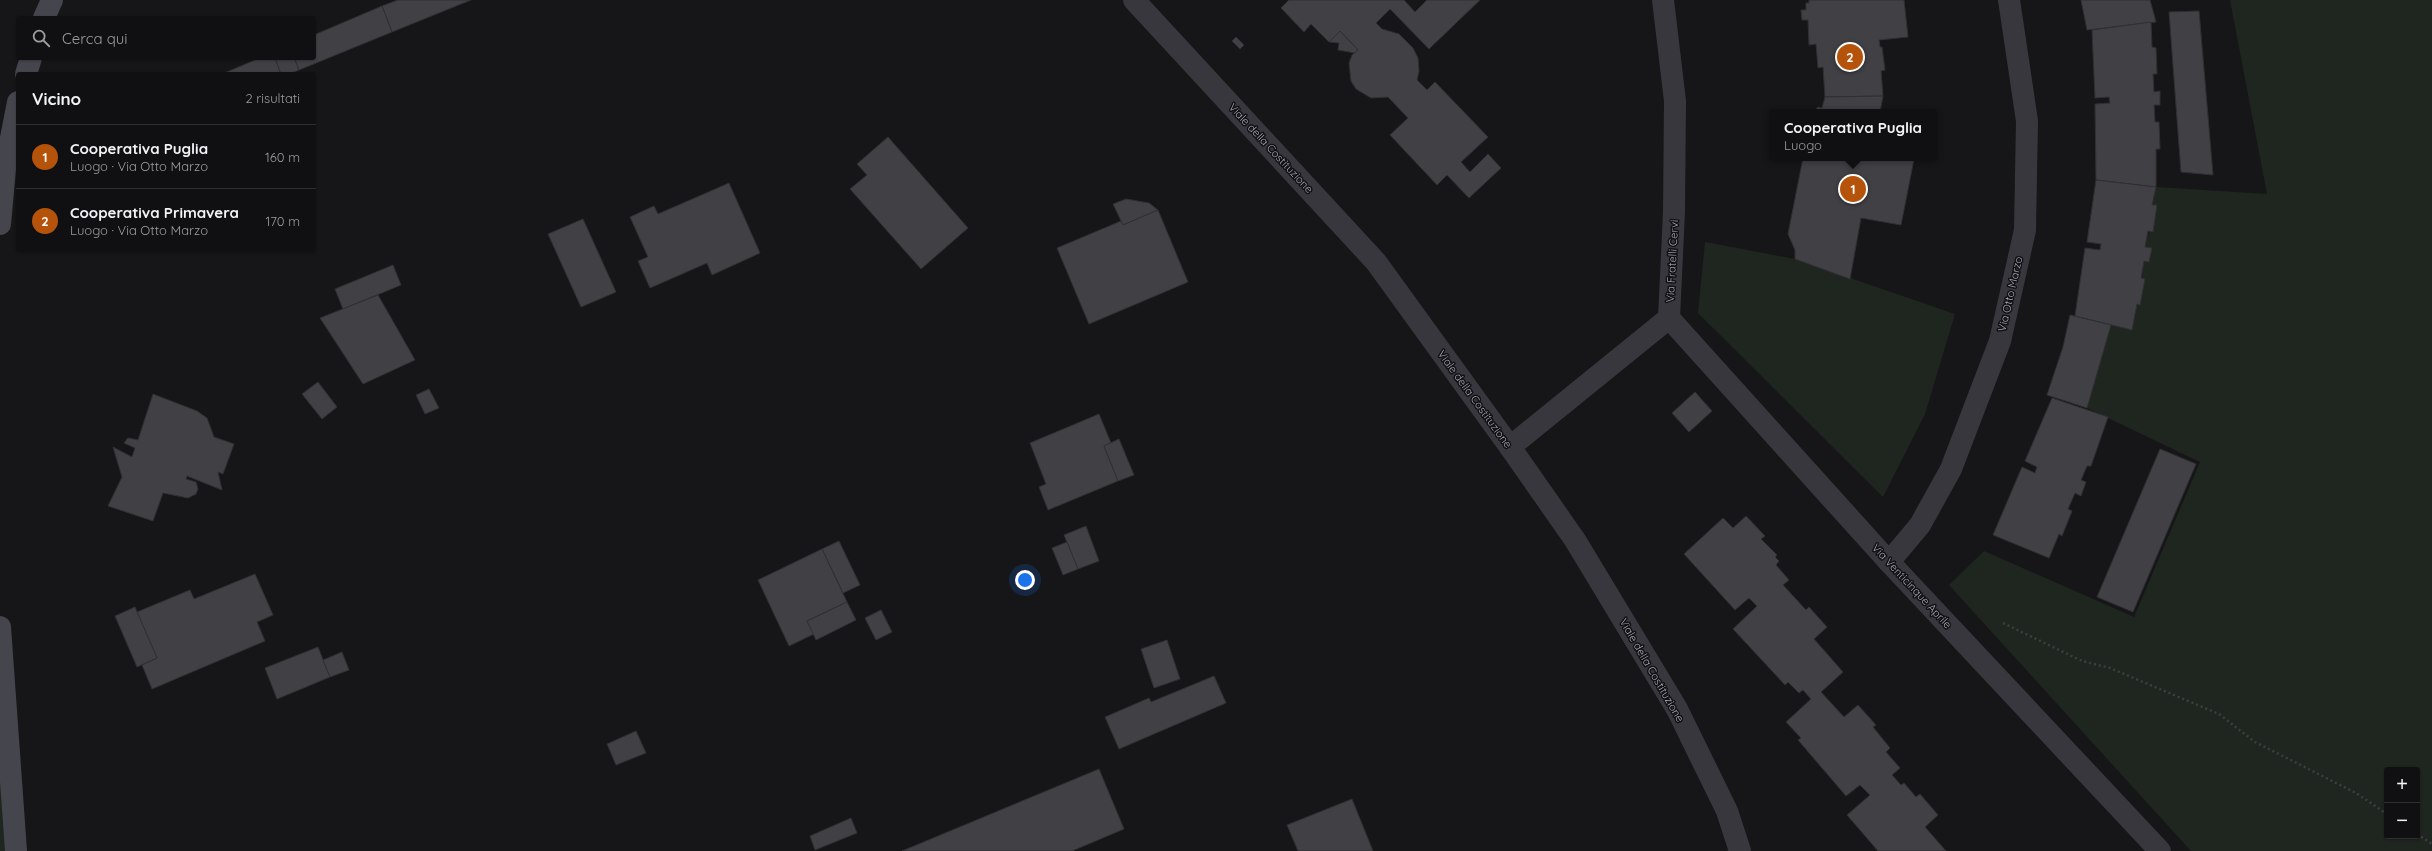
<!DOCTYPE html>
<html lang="it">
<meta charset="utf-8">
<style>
:root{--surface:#101012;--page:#1e1e20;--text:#f1f3f6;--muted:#9c9d9f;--line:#303032;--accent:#b45309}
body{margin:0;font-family:Quicksand,sans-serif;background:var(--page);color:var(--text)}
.controls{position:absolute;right:12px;bottom:12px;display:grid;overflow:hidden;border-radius:4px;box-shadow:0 1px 3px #0004}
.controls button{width:36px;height:36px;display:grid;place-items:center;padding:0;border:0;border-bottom:1px solid var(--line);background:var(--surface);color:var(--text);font:20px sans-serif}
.you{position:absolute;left:1025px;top:580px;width:14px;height:14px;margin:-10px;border:3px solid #fff;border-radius:50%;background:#1a73e8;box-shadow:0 0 0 6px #1a73e833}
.badge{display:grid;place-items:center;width:26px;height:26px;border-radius:50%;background:var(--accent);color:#fff;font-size:13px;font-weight:700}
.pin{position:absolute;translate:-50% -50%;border:2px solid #fff;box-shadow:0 1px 4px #0006}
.popup{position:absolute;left:1769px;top:109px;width:168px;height:52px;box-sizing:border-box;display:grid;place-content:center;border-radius:4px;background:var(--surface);filter:drop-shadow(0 1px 3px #0005);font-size:13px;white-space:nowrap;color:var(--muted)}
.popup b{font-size:15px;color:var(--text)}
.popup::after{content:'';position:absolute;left:50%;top:100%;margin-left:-8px;border:8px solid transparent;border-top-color:var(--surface)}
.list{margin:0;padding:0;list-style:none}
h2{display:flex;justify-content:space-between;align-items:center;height:52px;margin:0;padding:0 16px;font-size:17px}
h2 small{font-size:13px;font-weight:400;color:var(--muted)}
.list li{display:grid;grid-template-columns:26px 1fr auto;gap:12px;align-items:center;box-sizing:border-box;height:64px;padding:0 16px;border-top:1px solid var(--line)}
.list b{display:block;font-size:15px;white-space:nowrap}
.list p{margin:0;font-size:13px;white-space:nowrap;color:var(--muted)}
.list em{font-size:13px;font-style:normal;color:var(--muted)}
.icon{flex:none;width:22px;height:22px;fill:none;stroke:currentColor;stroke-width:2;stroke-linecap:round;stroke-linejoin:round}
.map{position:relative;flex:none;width:2432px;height:851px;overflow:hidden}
.search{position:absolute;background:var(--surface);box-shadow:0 1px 3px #0004;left:16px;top:16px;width:300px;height:44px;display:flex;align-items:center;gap:10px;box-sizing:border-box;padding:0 14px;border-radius:4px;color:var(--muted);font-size:15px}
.panel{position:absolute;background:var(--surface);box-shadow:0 1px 3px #0004;left:16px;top:72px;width:300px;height:180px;border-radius:4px}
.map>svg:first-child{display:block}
</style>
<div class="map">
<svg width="2432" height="851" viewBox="0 0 2432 851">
<rect width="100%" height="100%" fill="#161618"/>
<g fill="#1e261f" fill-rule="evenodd">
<path d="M2230 0H2432V851H2191L1949 585 1984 551 2134 617 2200 462 2087 408 2111 325 2132 330 2137 304 2140 305 2145 279 2141 278 2144 261 2149 262 2152 248 2145 247 2157 205H2152L2156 187 2267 194ZM2387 770H2417V836H2387Z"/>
<path d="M1705 242 1795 259 1955 314 1925 414 1883 497 1698 313Z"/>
<path d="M0 636 9 851H0Z"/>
</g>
<g fill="#404045" stroke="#303034">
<path d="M398 0H471L392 32 382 6Z"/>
<path d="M1289 0H1404L1415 12 1427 0H1480L1429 49 1390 9 1376 23 1382 29 1399 34 1413 48 1418 58 1419 71 1417 80 1427 90 1435 82 1488 137 1461 162 1470 172 1488 154 1501 168 1469 198 1447 175 1437 185 1390 135 1408 118 1388 97 1371 98 1356 89 1351 81 1349 63 1352 55 1358 50 1340 31 1329 42 1311 24 1304 32 1281 8Z"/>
<path d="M1809 0H1904L1908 37 1879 40 1880 47H1882L1885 70 1881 71 1883 96 1825 97 1823 67 1818 68 1816 44 1809 45 1808 20H1802L1801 10H1806V3H1809Z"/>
<path d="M2081 0H2150L2156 22 2087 30Z"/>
<path d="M382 6 392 32 299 70 294 58H314V35Z"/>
<path d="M2199 11 2213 175 2181 172 2169 12Z"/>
<path d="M2151 22 2152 47 2156 48 2157 74H2153L2154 92 2160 91V105H2154L2155 122H2159L2160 149H2156V187L2096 180 2095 104 2110 103 2109 97 2095 98 2092 30Z"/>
<path d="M1340 31 1358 50 1355 53 1338 50 1339 43 1329 42Z"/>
<path d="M1236 37 1244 45 1240 49 1232 41Z"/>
<path d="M260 58H275L281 74H222Z"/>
<path d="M275 58H294L299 70 289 74H281Z"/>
<path d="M1883 96 1880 112H1813L1818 107 1822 108 1825 97Z"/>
<path d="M888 137 968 228 921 269 850 189 867 175 857 164Z"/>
<path d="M1803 158 1914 159 1901 225 1861 218 1850 279 1795 259V250L1788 234Z"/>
<path d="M2096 180 2156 187 2152 205H2157L2153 232 2148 231 2145 247 2152 248 2149 262 2144 261 2141 278 2145 279 2140 305 2137 304 2132 330 2075 316 2085 248 2100 250 2101 244 2087 242Z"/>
<path d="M729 183 760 253 712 275 707 263 650 288 638 261 648 257 630 217 654 206 658 214Z"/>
<path d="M1126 199 1149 203 1158 210 1123 225 1113 204Z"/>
<path d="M1158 210 1188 282 1089 324 1057 248 1121 221 1123 225Z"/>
<path d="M583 219 616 292 581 307 548 234Z"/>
<path d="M393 265 401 285 343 309 335 289Z"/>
<path d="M378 295 415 360 363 384 320 318Z"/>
<path d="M2070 315 2111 325 2087 408 2047 395 2063 347Z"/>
<path d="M318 382 337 407 322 419 302 394Z"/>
<path d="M429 389 439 408 425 414 416 395Z"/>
<path d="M1695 392 1712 411 1689 432 1672 413Z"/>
<path d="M153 394 197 411 207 418 214 437 234 444 223 474 218 472 222 490 187 476 186 479 196 482 198 489 196 494 188 498 163 493 153 521 108 506 122 477 113 447 132 457 135 448 124 443 128 438 138 440Z"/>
<path d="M2052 398 2108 417 2091 466H2087L2081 480 2086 482 2081 496 2075 493 2068 509 2072 511 2062 536 2059 534 2049 558 1993 535 2022 467 2035 473 2037 467 2025 461Z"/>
<path d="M1099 414 1111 443 1104 446 1118 481 1048 510 1039 487 1046 484 1030 443Z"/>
<path d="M1119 439 1134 475 1118 481 1104 446Z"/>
<path d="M2160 449 2196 464 2133 612 2097 597Z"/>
<path d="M1746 516 1765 536 1761 539 1777 555 1775 557 1779 561 1776 565 1789 580 1783 585 1806 610 1809 607 1827 627 1814 639 1843 672 1821 692 1844 717 1858 705 1876 725 1873 727 1890 748 1886 752 1900 768 1892 775 1901 785 1904 783 1916 797 1920 794 1938 815 1925 827 1946 851H1878L1847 815 1870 795 1860 785 1846 796 1798 740 1801 738 1786 722 1811 699 1803 690 1799 693 1788 682 1785 685 1733 629 1757 606 1749 598 1735 610 1684 554 1723 518 1733 528Z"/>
<path d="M1086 526 1099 561 1078 569 1064 535Z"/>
<path d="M839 541 860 585 843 593 822 549Z"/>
<path d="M1067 542 1078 569 1063 575 1052 548Z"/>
<path d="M822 549 847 602 807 621 814 634 789 646 758 580Z"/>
<path d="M255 574 273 615 257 622 265 641 152 689 142 665 157 658 137 612 190 590 194 599Z"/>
<path d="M847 602 856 620 816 640 807 621Z"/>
<path d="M135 607 157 658 137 667 115 616Z"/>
<path d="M881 610 892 632 876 640 865 618Z"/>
<path d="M1167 640 1180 679 1154 688 1141 649Z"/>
<path d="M318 647 330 677 277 699 265 668Z"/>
<path d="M342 652 349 670 330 677 323 660Z"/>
<path d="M1214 676 1226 703 1119 749 1105 717 1149 698 1151 702Z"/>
<path d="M636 731 646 753 616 765 607 744Z"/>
<path d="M1099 769 1124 829 1072 851H902Z"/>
<path d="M1352 799 1373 851H1298L1287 825Z"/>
<path d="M851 818 857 833 815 850 810 836Z"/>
</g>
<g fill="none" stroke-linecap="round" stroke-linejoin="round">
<g stroke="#3d3e44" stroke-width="2.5" stroke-dasharray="2 3" stroke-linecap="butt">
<path d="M2003 623 2082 661 2110 668 2219 714 2255 742 2356 793 2387 814"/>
<path d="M2417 834 2432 844"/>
</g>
<g stroke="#37373d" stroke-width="22">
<path d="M1134 0 1376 262 1510 447 1575 540 1677 709 1727 811 1740 851"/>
<path d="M1669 318 1889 562 2160 851"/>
<path d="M1510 447 1669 318 1674 212 1675 101 1663 0"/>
<path d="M1889 562 1920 525 1951 469 2000 341 2025 230 2027 121 2009 0"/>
</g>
<g stroke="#45464d" stroke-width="22">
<path d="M44 18 52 0"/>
<path d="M26 74 31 58"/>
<path d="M0 224 5 169 18 102"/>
<path d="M0 627 16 851"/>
</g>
</g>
<g text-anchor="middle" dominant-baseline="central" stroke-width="3" stroke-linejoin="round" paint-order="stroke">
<g font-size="11" fill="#a8abb8" stroke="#111113">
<text transform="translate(1271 148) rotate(47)">Viale della Costituzione</text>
<text transform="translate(1672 261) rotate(-87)">Via Fratelli Cervi</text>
<text transform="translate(2010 294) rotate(-77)">Via Otto Marzo</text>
<text transform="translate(1475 399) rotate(54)">Viale della Costituzione</text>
<text transform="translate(1912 586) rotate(47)">Via Venticinque Aprile</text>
<text transform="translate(1652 670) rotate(60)">Viale della Costituzione</text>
</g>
</g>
</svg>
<div class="controls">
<button>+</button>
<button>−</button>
</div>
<div class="you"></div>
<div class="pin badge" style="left:1853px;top:189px">1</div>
<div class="popup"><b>Cooperativa Puglia</b>Luogo</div>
<div class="pin badge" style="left:1850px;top:57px">2</div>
<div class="search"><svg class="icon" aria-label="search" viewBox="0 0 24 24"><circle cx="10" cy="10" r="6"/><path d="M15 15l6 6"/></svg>Cerca qui</div>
<section class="panel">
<h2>Vicino<small>2 risultati</small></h2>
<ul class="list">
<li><span class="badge">1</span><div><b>Cooperativa Puglia</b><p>Luogo · Via Otto Marzo</p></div><em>160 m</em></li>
<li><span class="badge">2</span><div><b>Cooperativa Primavera</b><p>Luogo · Via Otto Marzo</p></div><em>170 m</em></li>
</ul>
</section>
</div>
